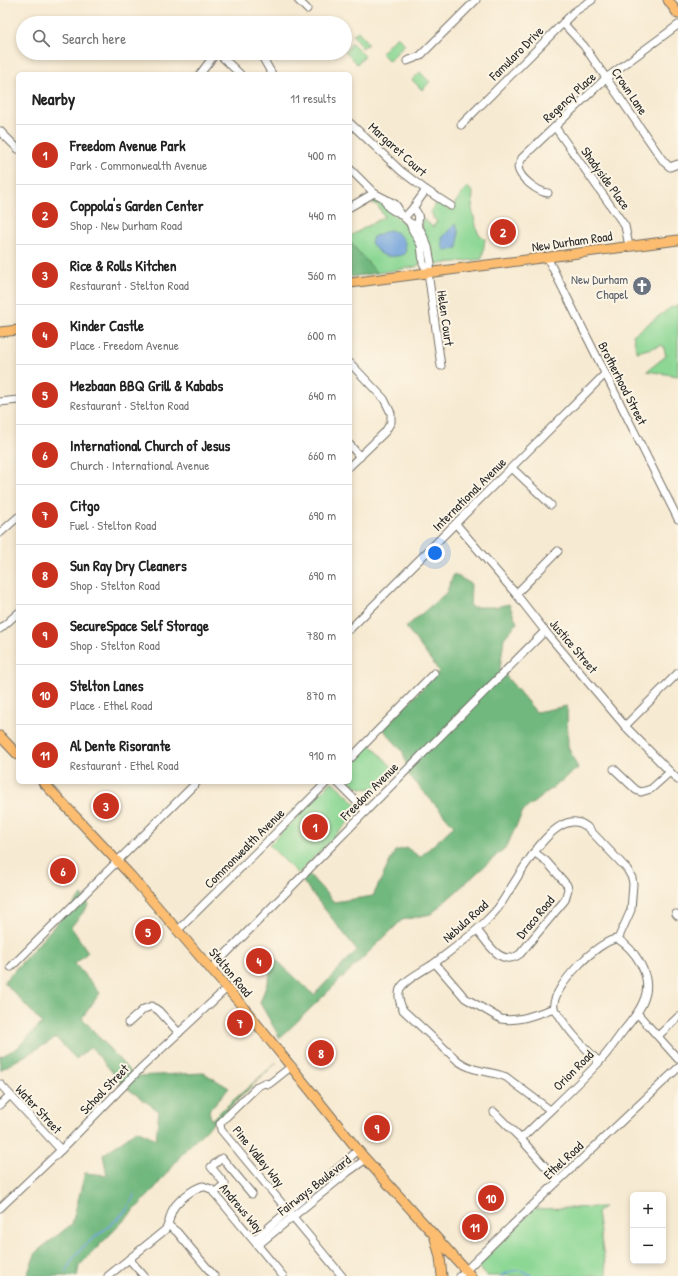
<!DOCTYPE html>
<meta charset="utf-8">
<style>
:root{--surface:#fff;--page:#f2f2f2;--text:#222;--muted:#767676;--line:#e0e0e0;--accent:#c8321e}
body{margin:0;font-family:"Patrick Hand",sans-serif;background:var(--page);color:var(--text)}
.controls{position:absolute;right:12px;bottom:12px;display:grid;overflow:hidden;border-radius:6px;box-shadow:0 2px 6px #0003}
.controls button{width:36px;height:36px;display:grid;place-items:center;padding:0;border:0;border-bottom:1px solid var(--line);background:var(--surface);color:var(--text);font:20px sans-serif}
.you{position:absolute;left:435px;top:553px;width:14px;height:14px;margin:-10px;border:3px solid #fff;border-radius:50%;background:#1a73e8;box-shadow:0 0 0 6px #1a73e833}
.badge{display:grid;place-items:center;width:26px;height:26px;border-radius:50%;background:var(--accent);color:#fff;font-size:13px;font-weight:700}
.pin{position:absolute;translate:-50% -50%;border:2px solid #fff;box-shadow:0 1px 4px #0006}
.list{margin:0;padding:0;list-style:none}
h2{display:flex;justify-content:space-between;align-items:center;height:52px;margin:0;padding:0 16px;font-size:17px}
h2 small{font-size:13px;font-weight:400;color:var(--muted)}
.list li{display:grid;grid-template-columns:26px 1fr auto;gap:12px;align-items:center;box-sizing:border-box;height:60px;padding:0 16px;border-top:1px solid var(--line)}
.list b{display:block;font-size:15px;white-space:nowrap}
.list p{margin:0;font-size:13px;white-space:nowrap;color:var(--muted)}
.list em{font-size:13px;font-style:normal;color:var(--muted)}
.icon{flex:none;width:22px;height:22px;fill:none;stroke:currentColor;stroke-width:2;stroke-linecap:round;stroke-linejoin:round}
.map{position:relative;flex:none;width:678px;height:1276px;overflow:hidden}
.search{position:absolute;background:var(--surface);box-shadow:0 2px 6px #0003;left:16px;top:16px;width:336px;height:44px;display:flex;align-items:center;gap:10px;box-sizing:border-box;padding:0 14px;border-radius:22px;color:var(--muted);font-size:15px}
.panel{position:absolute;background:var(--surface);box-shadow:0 2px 6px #0003;left:16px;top:72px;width:336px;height:712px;border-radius:6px}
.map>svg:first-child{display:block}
</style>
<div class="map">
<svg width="678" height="1276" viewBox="0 0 678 1276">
<rect width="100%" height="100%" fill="#fcf5e5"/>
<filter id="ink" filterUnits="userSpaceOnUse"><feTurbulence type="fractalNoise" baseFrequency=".025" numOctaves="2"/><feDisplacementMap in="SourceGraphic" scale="8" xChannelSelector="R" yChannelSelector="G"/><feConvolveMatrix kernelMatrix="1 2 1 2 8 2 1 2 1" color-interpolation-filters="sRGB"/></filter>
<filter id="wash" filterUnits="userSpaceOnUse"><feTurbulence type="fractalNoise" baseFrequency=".012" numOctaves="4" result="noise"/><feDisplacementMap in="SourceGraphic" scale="16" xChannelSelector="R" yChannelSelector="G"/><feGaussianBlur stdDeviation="0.9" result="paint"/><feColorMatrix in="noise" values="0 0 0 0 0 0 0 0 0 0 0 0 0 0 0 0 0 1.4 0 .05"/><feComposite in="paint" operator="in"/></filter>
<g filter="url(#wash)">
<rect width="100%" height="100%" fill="#f7ead2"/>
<g fill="#8cd794" stroke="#5c8160">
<path d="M358 31 368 44 362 48 353 35Z"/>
<path d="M397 36 405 44 389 61 381 53Z"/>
<path d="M352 43 365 56 357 64 345 52Z"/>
<path d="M420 72 430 82 422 90 412 80Z"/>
<path d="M467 187 473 192 472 209 476 226 478 233 485 239 482 259 438 264 433 261 422 228V218L433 227 437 221 432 217 434 215 430 213 438 201 450 210Z"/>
<path d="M374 197 377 199C395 215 424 236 420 264L415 267 377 273 350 242V236L384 217 377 204 375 205 371 198Z"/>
<path d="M678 305V376L647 371 666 356 663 345 637 352 633 335 670 308Z"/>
<path d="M370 744 397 772C384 785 366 797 350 781V764Z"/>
<path d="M331 782H333L361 809 298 874 269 845Z"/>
<path d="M604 1207 597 1213 607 1276H487L478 1266 534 1209Z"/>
</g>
<g fill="#71b87e" stroke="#4e7254">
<path d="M350 242 377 273 350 277Z"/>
<path d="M454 574 471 584 470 607H495L509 604 517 623 504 638 500 669 536 712 567 706 568 747 578 768 523 811 507 846 431 914 402 920 280 1038 260 1003 270 975 264 957 271 955 314 995 357 950 300 878 307 872 334 902 373 896 395 851 407 848 420 857 454 826 409 775 403 752 383 729 439 671 406 627 446 593Z"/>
<path d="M82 895 89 905 71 927 88 952 75 964 100 993 82 1018 134 1076 204 1073 229 1088 209 1110 211 1120 277 1062 186 1149 150 1194 79 1266 77 1276H27L36 1252 72 1224 85 1173 107 1175 103 1155 137 1130 156 1139 159 1111 124 1086 91 1047 76 1059 56 1038 0 1070V1057L17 1048 42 1023 4 982Z"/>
</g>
<g fill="#6fa2db" stroke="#4d6683">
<path d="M455 224C460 229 458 240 458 248L446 251 443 247 442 238Z"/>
<path d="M389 230C401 232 408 243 405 254 388 259 380 257 371 242L373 237Z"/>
</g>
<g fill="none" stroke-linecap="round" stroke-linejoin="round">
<g stroke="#6fa2db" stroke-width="1.5">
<path d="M67 1271C74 1245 111 1230 127 1209 130 1205 133 1198 135 1193"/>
<path d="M501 1276C512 1269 521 1268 532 1276"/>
</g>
</g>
</g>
<g filter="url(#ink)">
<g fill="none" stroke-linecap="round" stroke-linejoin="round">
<defs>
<g id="minor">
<path d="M298 0 307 9"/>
<path d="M224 22 226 23"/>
<path d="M563 23 584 46 664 162 670 167 678 164"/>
<path d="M218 53 240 74"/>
<path d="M260 53 272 74"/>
<path d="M407 61 420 56 476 0"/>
<path d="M200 74 216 53"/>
<path d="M350 123 401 171 426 190 451 206"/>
<path d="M461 125 574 12 592 0"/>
<path d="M555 127 625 226 629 246"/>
<path d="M0 131 18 149"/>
<path d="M350 169 374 193 395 204 398 208V212"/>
<path d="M548 193C538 192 519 178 518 167L522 158 606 78 678 25"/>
<path d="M384 199 388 207 394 211 398 212 410 223 417 225 421 231 428 247 431 263 428 272"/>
<path d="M350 207 374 193"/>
<path d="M413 208C419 213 420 218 417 225"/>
<path d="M405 217 413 208 426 190"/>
<path d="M410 223 412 229 421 245 423 263 428 272 441 366"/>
<path d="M547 257 678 519"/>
<path d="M350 363 384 399 391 413V422L385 432 350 466"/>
<path d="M0 402 18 400"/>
<path d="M350 445 360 457"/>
<path d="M512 468 551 505"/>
<path d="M456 524 516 594 545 631 625 726 678 780"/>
<path d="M0 533 18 517"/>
<path d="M516 594 558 551"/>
<path d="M0 629 18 613"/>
<path d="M350 629 605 374"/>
<path d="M625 726 678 673"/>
<path d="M350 759 434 673"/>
<path d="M614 769 636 790 641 792 651 789 670 772"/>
<path d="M337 782 366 811"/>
<path d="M676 914 678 916"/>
<path d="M178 930 327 782"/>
<path d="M477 930C488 943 501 968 520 954L565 900 568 889 567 885 546 861 534 852"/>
<path d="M435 963 465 998 501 1019C520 1022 536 1014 554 1008"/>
<path d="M11 967 197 782"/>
<path d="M211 969 366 811 545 631"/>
<path d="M637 1013 678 1059"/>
<path d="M128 1023 144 1009 152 1006 159 1011 179 1033"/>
<path d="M658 1036 678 1017"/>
<path d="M599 1062C584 1047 570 1033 559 1015 557 1013 554 1010 554 1008 550 989 600 938 618 939"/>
<path d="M292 1066 269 1084 264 1083 258 1086 222 1121 220 1124 221 1130 342 1276"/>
<path d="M0 1084 61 1150"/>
<path d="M0 1105 10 1095"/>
<path d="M550 1110 506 1077C488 1070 475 1073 458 1061L403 1010C400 1004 397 997 400 989 405 979 427 969 436 962 454 948 473 935 488 919 492 915 497 910 500 905 514 886 555 800 587 827L627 869 632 878 633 884 631 910 618 939"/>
<path d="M494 1112 521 1139 558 1181"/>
<path d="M521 1139C547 1113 575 1088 600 1061 609 1052 616 1040 624 1030 633 1019 643 1007 646 993 650 973 635 950 618 939"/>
<path d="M214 1193 225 1184 211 1167 222 1158 252 1194"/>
<path d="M0 1208 61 1150 142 1067 227 988"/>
<path d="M168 1225 177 1232 214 1276"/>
<path d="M254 1240 342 1165 358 1150"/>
<path d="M258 1245 348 1172 366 1159"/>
<path d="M129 1259 144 1276"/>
<path d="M108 1276 165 1230C170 1224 169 1216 173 1209 177 1201 194 1188 203 1186L211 1189 283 1276"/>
<path d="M460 1276 535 1203 678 1068"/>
</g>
<g id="major">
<path d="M668 0 678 14"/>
<path d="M350 283 678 240"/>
<path d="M0 332 18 330"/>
<path d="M0 736 18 755"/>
<path d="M43 782 131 876 244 1008 362 1155 471 1276"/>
<path d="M435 1238 440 1257 442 1276"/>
</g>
</defs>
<use href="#minor" stroke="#726e65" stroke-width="9"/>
<use href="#major" stroke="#726e65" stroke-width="11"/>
<use href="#minor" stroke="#fff" stroke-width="7"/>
<use href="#major" stroke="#fcbd6f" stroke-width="9"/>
</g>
</g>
<defs>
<symbol id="church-disc" viewBox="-11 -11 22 22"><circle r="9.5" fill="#6b7280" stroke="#fcf5e5"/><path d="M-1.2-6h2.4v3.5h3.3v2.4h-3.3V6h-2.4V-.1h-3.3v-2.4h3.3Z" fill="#fff"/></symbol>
</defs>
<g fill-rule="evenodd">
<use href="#church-disc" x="631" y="275" width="22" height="22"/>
</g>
<g text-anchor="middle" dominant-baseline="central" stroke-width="4" stroke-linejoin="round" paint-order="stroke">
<g font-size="13" fill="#2b2b2b" stroke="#fcf5e5">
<text transform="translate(516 53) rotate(-45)">Famularo Drive</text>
<text transform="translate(630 91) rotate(56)">Crown Lane</text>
<text transform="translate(569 97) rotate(-43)">Regency Place</text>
<text transform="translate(398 149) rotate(42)">Margaret Court</text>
<text transform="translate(606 178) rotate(54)">Shadyside Place</text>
<text transform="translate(572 241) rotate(-8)">New Durham Road</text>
<text transform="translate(446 318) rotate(82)">Helen Court</text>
<text transform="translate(623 383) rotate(63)">Brotherhood Street</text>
<text transform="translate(469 494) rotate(-45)">International Avenue</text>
<text transform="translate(574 646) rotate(50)">Justice Street</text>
<text transform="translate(369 791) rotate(-45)">Freedom Avenue</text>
<text transform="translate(244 848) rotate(-45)">Commonwealth Avenue</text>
<text transform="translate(535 917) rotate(-50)">Draco Road</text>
<text transform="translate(465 921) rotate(-42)">Nebula Road</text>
<text transform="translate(231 972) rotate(50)">Stelton Road</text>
<text transform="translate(573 1070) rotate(-45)">Orion Road</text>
<text transform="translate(104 1089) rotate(-46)">School Street</text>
<text transform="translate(39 1109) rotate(47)">Water Street</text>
<text transform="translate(259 1156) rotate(51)">Pine Valley Way</text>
<text transform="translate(563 1160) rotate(-43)">Ethel Road</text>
<text transform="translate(314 1185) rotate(-38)">Fairways Boulevard</text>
<text transform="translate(242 1208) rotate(50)">Andrews Way</text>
</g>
<g font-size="13" fill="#5b616d" stroke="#fcf5e5" text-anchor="end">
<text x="628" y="279">New Durham<tspan x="628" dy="15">Chapel</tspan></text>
</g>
</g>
</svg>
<div class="controls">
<button>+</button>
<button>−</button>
</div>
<div class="you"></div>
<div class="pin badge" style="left:315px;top:827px">1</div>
<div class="pin badge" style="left:503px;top:232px">2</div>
<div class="pin badge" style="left:106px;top:806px">3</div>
<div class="pin badge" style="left:259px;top:961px">4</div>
<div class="pin badge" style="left:148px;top:932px">5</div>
<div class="pin badge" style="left:63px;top:871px">6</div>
<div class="pin badge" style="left:240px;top:1023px">7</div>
<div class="pin badge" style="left:321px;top:1053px">8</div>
<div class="pin badge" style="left:377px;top:1128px">9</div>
<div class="pin badge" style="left:491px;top:1198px">10</div>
<div class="pin badge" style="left:475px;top:1227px">11</div>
<div class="search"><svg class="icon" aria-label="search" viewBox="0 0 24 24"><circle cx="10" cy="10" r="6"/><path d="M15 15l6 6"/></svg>Search here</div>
<section class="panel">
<h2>Nearby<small>11 results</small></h2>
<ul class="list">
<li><span class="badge">1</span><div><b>Freedom Avenue Park</b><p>Park · Commonwealth Avenue</p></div><em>400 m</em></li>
<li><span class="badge">2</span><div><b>Coppola's Garden Center</b><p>Shop · New Durham Road</p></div><em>440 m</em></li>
<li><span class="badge">3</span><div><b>Rice &amp; Rolls Kitchen</b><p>Restaurant · Stelton Road</p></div><em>560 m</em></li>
<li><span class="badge">4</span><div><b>Kinder Castle</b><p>Place · Freedom Avenue</p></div><em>600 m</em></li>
<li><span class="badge">5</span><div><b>Mezbaan BBQ Grill &amp; Kababs</b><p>Restaurant · Stelton Road</p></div><em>640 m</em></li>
<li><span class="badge">6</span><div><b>International Church of Jesus</b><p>Church · International Avenue</p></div><em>660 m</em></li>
<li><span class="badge">7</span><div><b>Citgo</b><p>Fuel · Stelton Road</p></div><em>690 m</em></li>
<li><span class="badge">8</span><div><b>Sun Ray Dry Cleaners</b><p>Shop · Stelton Road</p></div><em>690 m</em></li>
<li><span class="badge">9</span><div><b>SecureSpace Self Storage</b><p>Shop · Stelton Road</p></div><em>780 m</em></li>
<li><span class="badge">10</span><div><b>Stelton Lanes</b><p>Place · Ethel Road</p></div><em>870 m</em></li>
<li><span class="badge">11</span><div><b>Al Dente Risorante</b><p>Restaurant · Ethel Road</p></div><em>910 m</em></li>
</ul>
</section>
</div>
